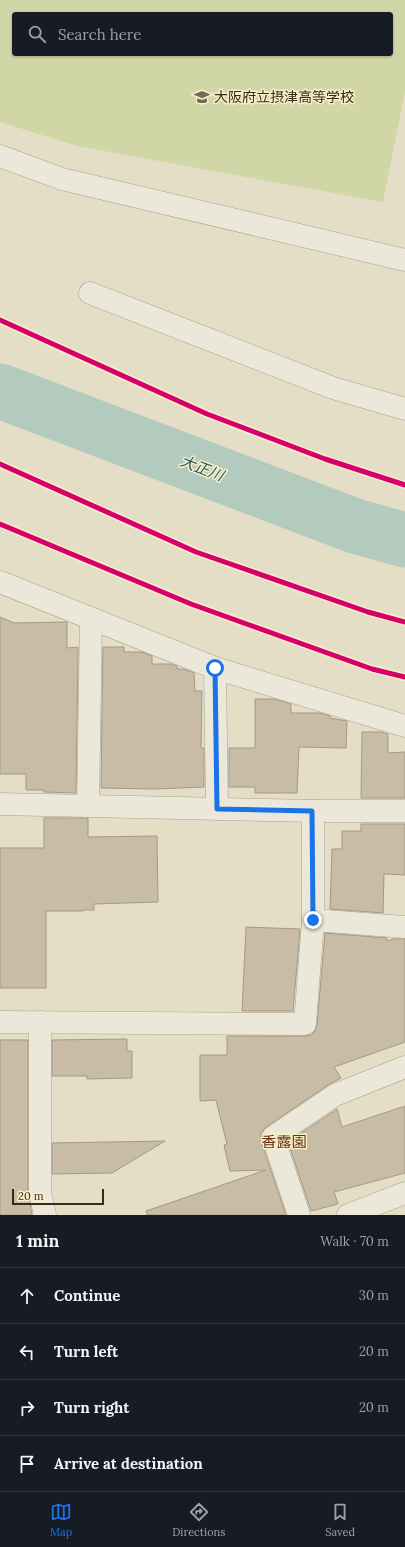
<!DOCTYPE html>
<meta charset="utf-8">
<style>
:root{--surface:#171b24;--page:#242831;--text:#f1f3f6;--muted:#9ea1a6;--line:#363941;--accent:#1a73e8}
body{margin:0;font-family:Lora,"Noto Sans JP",serif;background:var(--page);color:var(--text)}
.scale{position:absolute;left:12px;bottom:10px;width:92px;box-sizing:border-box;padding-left:4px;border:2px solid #362a19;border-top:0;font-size:11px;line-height:14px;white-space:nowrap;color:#362a19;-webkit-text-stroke:3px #f8efc9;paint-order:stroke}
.stop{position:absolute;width:12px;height:12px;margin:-9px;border:3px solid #1a73e8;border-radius:50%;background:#fff}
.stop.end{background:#1a73e8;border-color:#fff;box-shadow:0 1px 4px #0008}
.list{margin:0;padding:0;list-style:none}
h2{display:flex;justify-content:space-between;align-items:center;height:52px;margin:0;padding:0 16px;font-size:17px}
h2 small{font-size:13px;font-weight:400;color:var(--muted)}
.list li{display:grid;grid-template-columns:26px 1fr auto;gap:12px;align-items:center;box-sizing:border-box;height:56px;padding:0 16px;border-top:1px solid var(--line)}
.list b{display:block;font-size:15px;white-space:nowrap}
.list em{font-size:13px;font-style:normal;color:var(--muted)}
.icon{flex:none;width:22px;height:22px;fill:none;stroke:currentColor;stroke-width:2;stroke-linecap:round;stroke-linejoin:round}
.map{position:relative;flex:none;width:405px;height:1215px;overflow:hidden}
.search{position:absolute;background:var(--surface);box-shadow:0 1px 3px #0004;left:12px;right:12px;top:12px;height:44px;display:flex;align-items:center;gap:10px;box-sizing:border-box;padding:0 14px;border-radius:4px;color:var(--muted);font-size:15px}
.sheet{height:276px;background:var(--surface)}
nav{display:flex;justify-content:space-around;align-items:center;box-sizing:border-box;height:56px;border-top:1px solid var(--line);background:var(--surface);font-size:11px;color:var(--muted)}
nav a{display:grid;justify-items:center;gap:2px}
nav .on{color:var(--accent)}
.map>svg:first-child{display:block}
</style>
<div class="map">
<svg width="405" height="1215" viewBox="0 0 405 1215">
<rect width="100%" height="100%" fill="#e4dec6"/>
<path fill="#d1d6a7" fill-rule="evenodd" d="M0 0H405V92L383 202 77 146 0 122ZM14 14H391V54H14Z"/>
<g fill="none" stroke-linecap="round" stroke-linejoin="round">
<path stroke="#b3cabe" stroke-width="55" d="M0 391 355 526 405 540"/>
</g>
<g fill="#c8bca7" stroke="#a49986">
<path d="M0 617 14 623 67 622V648L78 647 76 793 44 792V790H26V774H0Z"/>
<path d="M103 647H124V652H142L152 656V664H171L177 666V669H183L194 673 195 691H202L201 748H204V787L155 789 101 788Z"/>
<path d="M255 699H274L291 704V713H320L330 716V718L347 721 346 748 299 747 297 793H255V787H229V748H255Z"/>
<path d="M362 732H381L388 734V753L405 752V798H361Z"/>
<path d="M44 818H88V837L157 836 158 902 94 904V910H83V911H46V988H0V848H44Z"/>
<path d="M361 824H405V875L384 874 383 913 330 909 332 849H342V831H361Z"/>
<path d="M246 927 300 929 293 1011H242Z"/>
<path d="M325 933 387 938V941L393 939H405V1042L334 1067 341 1078 328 1085 266 1127 261 1133V1141L286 1215H147L146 1211 266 1170 230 1171 224 1145 227 1144 216 1100 200 1101V1055H227V1036H305L311 1035 315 1031 317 1025Z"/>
<path d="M127 1039V1051H132V1078L87 1079V1076H52V1040Z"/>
<path d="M0 1040H28V1193L32 1215H0Z"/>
<path d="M405 1106V1173L334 1192 338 1204 311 1211 288 1142 337 1109 342 1127Z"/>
<path d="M165 1141 112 1173 52 1174V1143Z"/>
</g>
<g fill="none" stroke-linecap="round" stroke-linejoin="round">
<defs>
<g id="minor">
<path d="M90 293 333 388 405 409"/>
<path d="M0 582 215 668 405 726"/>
<path d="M215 668 217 809"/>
<path d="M0 804 313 811H405"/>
<path d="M88 806 91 619"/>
<path d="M313 920 405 927"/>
<path d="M0 1022 305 1024 313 920V811"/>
<path d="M40 1022V1193L45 1215"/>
<path d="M299 1215 273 1137 335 1095 405 1067"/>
<path d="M348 1215 405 1193"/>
</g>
<path id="tertiary" d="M0 156 62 179 405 260"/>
</defs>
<use href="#minor" stroke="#a8a290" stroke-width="23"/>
<use href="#tertiary" stroke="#a8a290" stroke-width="23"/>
<use href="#minor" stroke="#ece8d9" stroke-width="22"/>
<use href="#tertiary" stroke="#ece8d9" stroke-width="22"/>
<defs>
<g id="cycleway">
<path d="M0 320 207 414 325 459 405 485"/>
<path d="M0 464 196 552 368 612 405 622"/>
<path d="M0 524 191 604 372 669 405 677"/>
</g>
</defs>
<use href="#cycleway" stroke="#f8efc9" stroke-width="8"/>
<use href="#cycleway" stroke="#d6006c" stroke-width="5"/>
</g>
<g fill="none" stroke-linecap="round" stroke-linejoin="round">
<path stroke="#1a73e8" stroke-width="5" d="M215 668 217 809 312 811 313 920"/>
</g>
<defs>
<symbol id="school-bare" viewBox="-9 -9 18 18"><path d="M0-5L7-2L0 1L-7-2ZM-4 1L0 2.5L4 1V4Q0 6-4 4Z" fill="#736956" stroke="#f8efc9" stroke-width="2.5" paint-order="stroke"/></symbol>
</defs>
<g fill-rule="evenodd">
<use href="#school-bare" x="191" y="86" width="22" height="22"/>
</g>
<g text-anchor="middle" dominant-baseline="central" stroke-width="3" stroke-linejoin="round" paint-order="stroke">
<g font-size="14" fill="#362a19" stroke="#f8efc9" text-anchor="start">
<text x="214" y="97">大阪府立摂津高等学校</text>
</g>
<g font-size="15" font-style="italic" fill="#275658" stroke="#f8efc9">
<text transform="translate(202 468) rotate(21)">大正川</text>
</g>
<g font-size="15" fill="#672e15" stroke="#f8efc9">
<text x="284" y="1141">香露園</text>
</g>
</g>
</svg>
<div class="scale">20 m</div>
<div class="stop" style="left:215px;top:668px"></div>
<div class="stop end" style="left:313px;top:920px"></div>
<div class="search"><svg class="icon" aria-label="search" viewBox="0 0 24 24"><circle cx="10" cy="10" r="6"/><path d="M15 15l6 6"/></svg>Search here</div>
</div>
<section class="sheet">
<h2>1 min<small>Walk · 70 m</small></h2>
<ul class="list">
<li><svg class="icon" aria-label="ahead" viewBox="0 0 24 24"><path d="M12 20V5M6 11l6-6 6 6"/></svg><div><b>Continue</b></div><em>30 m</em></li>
<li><svg class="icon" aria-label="left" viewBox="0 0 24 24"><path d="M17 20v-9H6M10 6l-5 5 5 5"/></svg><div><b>Turn left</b></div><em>20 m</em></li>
<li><svg class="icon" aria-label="right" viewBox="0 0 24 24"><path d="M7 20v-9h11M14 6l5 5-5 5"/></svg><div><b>Turn right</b></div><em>20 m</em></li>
<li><svg class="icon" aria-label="arrive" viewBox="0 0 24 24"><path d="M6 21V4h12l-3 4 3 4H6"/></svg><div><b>Arrive at destination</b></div></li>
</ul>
</section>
<nav>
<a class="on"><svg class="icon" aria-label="map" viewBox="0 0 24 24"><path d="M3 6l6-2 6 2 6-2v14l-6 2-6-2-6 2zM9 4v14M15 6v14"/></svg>Map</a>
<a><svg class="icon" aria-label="directions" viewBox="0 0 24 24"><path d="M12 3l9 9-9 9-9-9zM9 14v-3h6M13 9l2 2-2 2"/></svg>Directions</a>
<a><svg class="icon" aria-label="saved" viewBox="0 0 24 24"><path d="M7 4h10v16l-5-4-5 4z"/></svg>Saved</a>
</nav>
